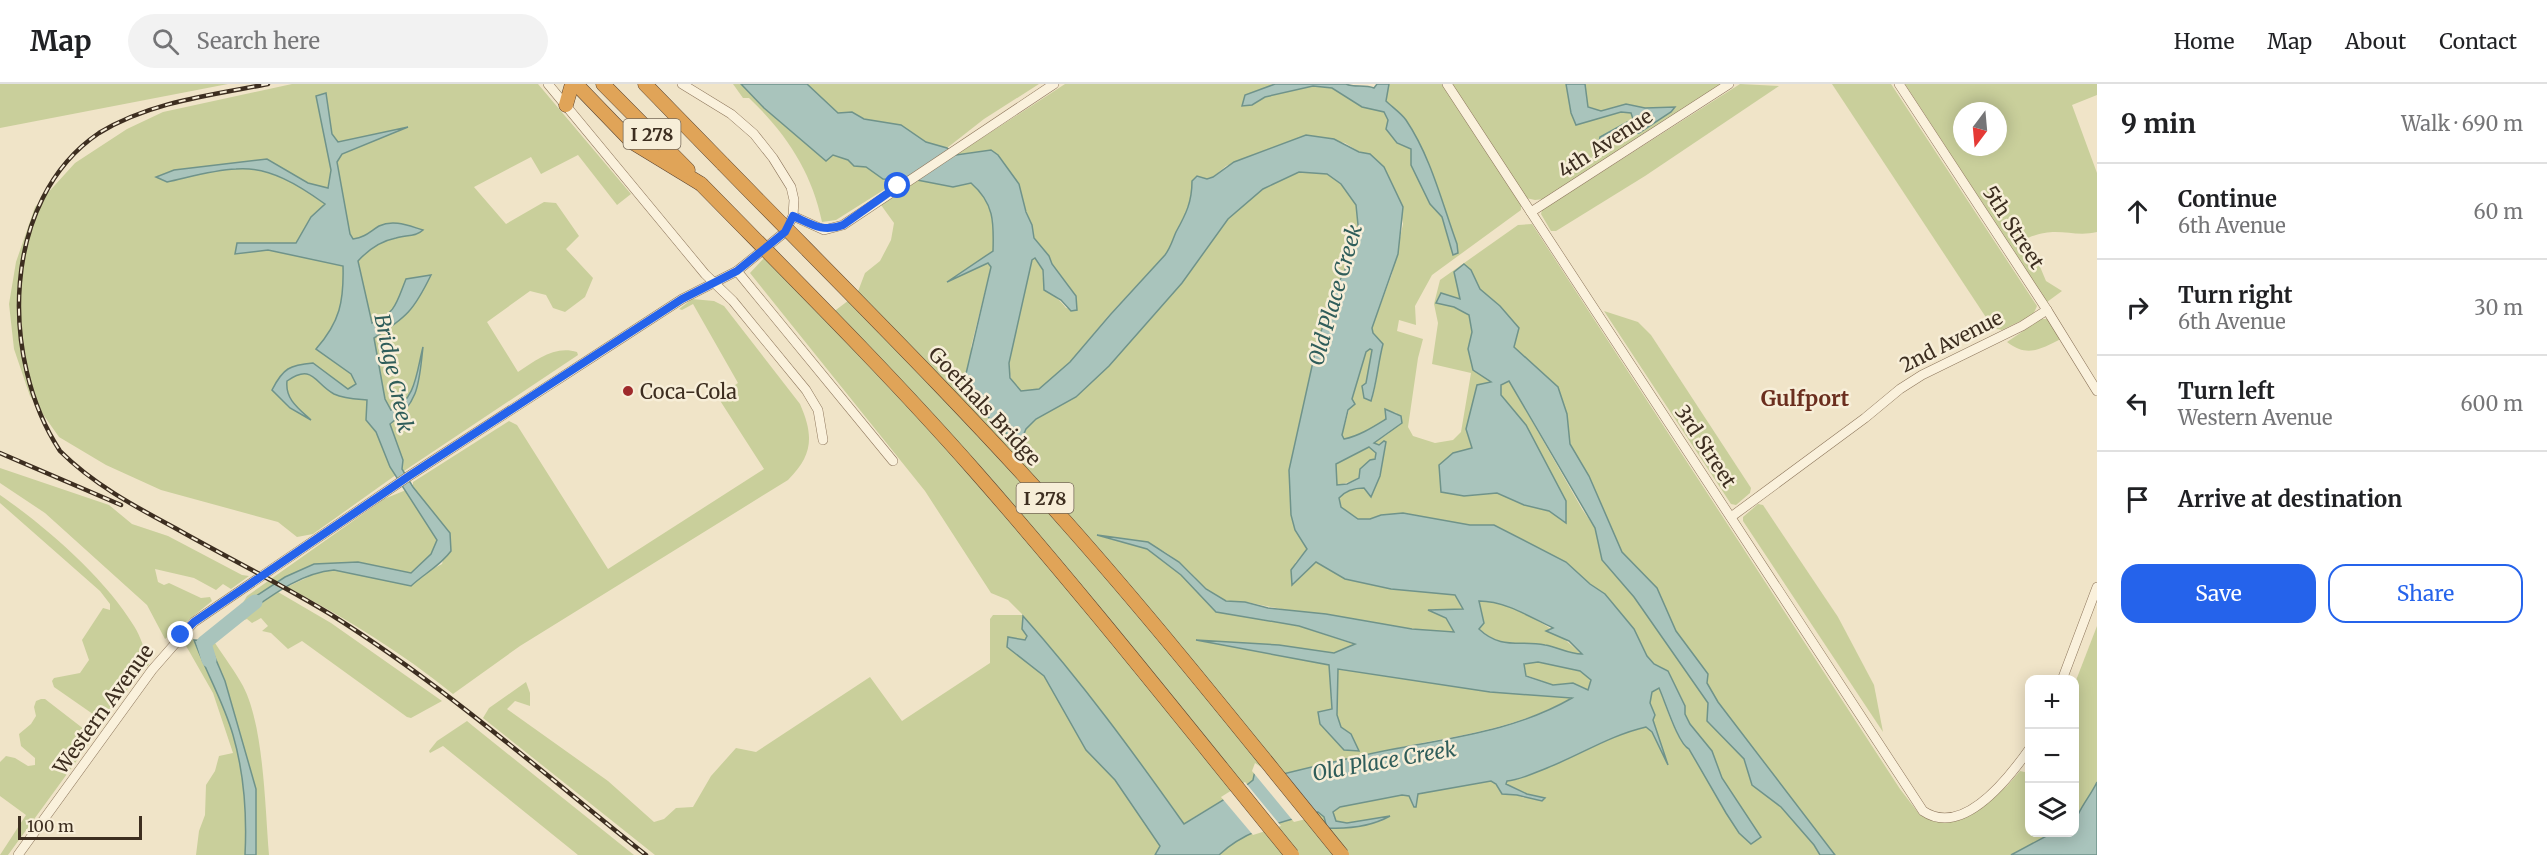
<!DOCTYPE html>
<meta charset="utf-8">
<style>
:root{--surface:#fff;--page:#f2f2f2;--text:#202124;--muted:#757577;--line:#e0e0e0;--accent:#2563eb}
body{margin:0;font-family:Merriweather,serif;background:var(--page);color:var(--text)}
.controls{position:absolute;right:18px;bottom:18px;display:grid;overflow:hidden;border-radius:12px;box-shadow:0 3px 15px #0003}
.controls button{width:54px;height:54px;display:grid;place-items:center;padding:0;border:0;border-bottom:2px solid var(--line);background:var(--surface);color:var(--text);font:30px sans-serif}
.compass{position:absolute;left:1953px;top:18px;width:54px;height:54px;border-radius:50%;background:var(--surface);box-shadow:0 3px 15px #0003;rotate:196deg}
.scale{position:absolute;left:18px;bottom:15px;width:124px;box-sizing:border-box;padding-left:6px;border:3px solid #3d2e20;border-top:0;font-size:16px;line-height:21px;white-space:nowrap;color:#3d2e20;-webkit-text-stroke:4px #f7eed8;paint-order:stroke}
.stop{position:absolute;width:18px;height:18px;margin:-14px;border:4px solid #2563eb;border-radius:50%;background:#fff}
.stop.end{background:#2563eb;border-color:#fff;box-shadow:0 2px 6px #0008}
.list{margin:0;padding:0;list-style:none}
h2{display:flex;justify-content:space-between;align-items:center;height:78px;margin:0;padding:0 24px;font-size:26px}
h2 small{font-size:20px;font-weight:400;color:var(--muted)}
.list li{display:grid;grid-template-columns:39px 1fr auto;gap:18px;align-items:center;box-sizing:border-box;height:96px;padding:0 24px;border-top:2px solid var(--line)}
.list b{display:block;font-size:22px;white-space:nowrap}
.list p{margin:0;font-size:20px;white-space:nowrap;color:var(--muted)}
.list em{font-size:20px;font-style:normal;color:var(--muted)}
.actions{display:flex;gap:12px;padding:18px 24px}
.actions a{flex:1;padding:14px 0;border:2px solid var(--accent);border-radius:18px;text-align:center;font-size:21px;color:var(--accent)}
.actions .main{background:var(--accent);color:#fff}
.icon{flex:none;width:33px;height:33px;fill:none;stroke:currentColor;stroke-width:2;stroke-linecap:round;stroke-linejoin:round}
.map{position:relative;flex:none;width:2097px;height:771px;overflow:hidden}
header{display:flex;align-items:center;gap:36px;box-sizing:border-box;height:84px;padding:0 30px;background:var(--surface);border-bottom:2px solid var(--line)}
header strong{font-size:28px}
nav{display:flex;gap:33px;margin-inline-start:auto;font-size:21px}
.search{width:420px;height:54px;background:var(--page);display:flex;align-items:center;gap:15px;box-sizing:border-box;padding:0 21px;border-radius:33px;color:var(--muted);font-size:22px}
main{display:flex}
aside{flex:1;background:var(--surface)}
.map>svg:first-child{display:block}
</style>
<header>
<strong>Map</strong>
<div class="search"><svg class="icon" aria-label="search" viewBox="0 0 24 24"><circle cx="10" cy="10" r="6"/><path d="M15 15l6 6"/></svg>Search here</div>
<nav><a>Home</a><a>Map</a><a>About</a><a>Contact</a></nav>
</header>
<main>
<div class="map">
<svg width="2097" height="771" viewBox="0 0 2097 771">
<rect width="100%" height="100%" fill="#f0e4c8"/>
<g fill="#c9cf9b" fill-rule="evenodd">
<path d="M0 0H228L0 44Z"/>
<path d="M292 0H538L631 110 617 121 578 71 541 90 531 73 474 103 506 140 544 118 556 119 579 152 566 165 593 194 585 213 565 228 553 224 546 211 530 207 487 238 518 288C536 276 555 261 577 268L578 271 404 387 402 385 393 387 396 391 393 393 313 450 297 453 278 438 161 406 106 381 59 353 30 312 14 265 9 220 16 178 35 123 75 79 127 45 163 28Z"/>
<path d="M733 0H741L764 24 826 76 833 70 848 76 854 82 866 83 883 95H901L836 136 822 138C812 88 785 48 749 14H743Z"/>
<path d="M807 0H1039L984 35 947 64 926 58 901 41 864 35 852 28 838 29Z"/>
<path d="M1065 0H1275L1245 11 1243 22 1252 21 1265 13 1313 2 1332 4 1362 23 1384 28 1388 36 1386 45 1397 59 1411 65 1430 120 1442 133 1449 159 1457 160 1421 64 1405 34 1386 17 1389 0H1442L1521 121V126L1432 191 1415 222 1416 241 1399 236 1397 247 1423 255 1418 274 1408 343 1413 352 1435 359 1453 356 1461 348 1471 289 1432 280 1438 239 1434 220 1440 196 1518 141 1532 140 1900 705 1920 731 1948 738 1970 732 2007 702 2020 687 2029 689 2030 748 2052 749 2011 771H1835L1718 618 1707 599 1708 590 1676 547 1657 504 1622 468 1589 392 1570 360 1567 330 1514 262 1500 222 1480 205 1471 186 1454 188 1460 215 1452 214 1444 210 1454 223 1469 231 1472 248 1468 265 1492 298 1473 364 1453 369 1464 412 1497 409 1524 421 1549 427 1565 438 1526 341 1501 311V301L1509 297 1582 425 1595 444 1602 476 1634 513 1709 619 1707 637 1744 675 1752 701 1781 723 1814 761 1820 771H1219C1246 745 1283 738 1318 728L1324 733 1327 744 1379 738 1388 733 1347 739 1336 737 1332 728 1340 723 1402 711 1409 712 1414 723 1416 722 1418 710 1491 697 1509 711H1517L1524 714 1527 710 1506 700 1507 697C1521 696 1534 689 1547 684 1581 671 1611 651 1647 643L1652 648 1667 679 1653 636 1655 631 1650 619 1652 608 1659 604C1666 622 1674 652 1689 665L1739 749 1761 753 1722 694 1712 667 1690 640 1685 630V621L1668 587 1654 580 1647 572 1634 545 1605 510 1590 500 1566 478 1494 441H1470L1403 429 1381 431 1370 435H1358L1341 423 1339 414C1346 406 1354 404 1364 404L1371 413 1380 392 1386 358 1370 363 1376 369C1373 387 1354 399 1337 401L1336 380 1364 366 1389 349 1397 329 1385 326 1386 335C1373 343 1359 352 1344 355L1342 351 1366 267 1370 265 1372 266C1370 289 1365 293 1372 316 1377 298 1378 279 1383 260L1373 249 1372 244 1392 190 1403 140 1399 114 1384 83 1345 59 1306 51 1226 82 1213 93 1192 97C1192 118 1185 131 1176 148 1172 157 1171 163 1165 171L1109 231 1070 278 1039 305 1020 307C1010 299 1010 291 1009 279L1032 176 1035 174 1043 186C1040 206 1057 211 1066 224L1077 226 1076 212 1052 180 1049 172 1034 154 1032 141 1023 119 991 66 956 71Z"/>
<path d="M1452 0H1566L1571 29 1576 41 1621 28 1631 29 1633 35 1600 53V58L1627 49H1640L1674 23 1645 24 1626 20 1601 27 1588 23 1585 0H1723L1544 115 1535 116 1526 114Z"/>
<path d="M1740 0 1779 2 1645 92 1556 147H1551L1541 130 1542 126Z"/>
<path d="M1832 0H1891L2037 222 2033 231 2002 246 1993 244Z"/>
<path d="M1905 0H2097V11L2072 21 2097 89V148C2072 154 2057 141 2028 154L2046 197 2062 207 2047 218ZM1962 27H1998V63H1962Z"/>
<path d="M1299 88 1327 90 1341 100 1356 121 1359 151 1350 175 1331 215 1316 264 1289 386 1295 446 1307 465 1295 479 1293 501 1316 478 1345 495 1391 505 1455 511 1464 525H1430L1446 534 1455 549C1385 543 1315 533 1247 518 1240 517 1231 518 1224 516 1205 508 1195 491 1179 478 1152 456 1136 457 1103 453L1147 465 1181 491 1216 528 1299 542 1356 561 1334 569 1279 561 1202 557 1329 581 1332 625 1319 628 1320 640 1344 666 1359 667 1351 650 1341 643 1337 631 1338 585 1538 611 1573 613C1519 644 1461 651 1402 663 1352 674 1303 687 1253 696 1223 722 1175 734 1155 771H655L483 634 489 624 526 598 530 609V622L515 617 507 625 608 697 654 738 664 735 676 724 693 723 711 692 736 664 756 668 870 593 902 637 990 579V535L993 531H1023L1008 516 991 509 925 407 750 189 765 173 824 235 857 210 865 189 880 177 891 156 894 139 881 121 917 96 953 103 971 99C994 119 994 138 993 167L950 196 988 179 991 183 971 263 1002 346 1020 359 1026 345 1036 335 1076 313 1109 282 1182 199 1228 135 1263 105Z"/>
<path d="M692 215 714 217 724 222 800 320C814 352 813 371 788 396L520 562 453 610C401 568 347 535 287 503L321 487 334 485 411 502 425 489 442 480 450 449 413 403V398L509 337 517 341 608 485 764 385 719 315 720 311 738 299 693 220 682 226 679 225Z"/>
<path d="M1604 227 1638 238 1651 251 1751 404 1750 409 1736 421 1731 420Z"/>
<path d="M2041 235H2047L2061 255C2040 265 2028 274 2007 258Z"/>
<path d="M0 384 109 421 132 440 168 452 242 491 249 492 231 505 223 500 216 506 194 494 155 485 158 498 164 501 169 499 201 514 210 513 212 517 165 555 147 521 45 429 0 399Z"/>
<path d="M406 406 437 456 431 470 411 489 358 478 285 493 241 522 247 512 384 415Z"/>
<path d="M0 411C45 442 105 494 134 542 141 553 145 567 149 580L148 582 145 581 106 635H100L54 603 52 597 54 594 80 589 89 576 82 556 103 524 110 526V520L100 507 0 419Z"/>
<path d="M1758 420 1763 421 1838 533 1874 601 1883 648 1743 437V433Z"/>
<path d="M278 508 331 539 442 617 411 634 407 633 302 557 288 565 271 549 262 547 268 542 261 534 252 539 247 535 236 539 237 536Z"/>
<path d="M1479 516C1518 520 1555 544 1582 571 1569 570 1559 564 1546 561 1520 556 1501 566 1479 544L1484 539Z"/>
<path d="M2097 542V698L2089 716 2075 735V599Z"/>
<path d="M190 555 194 556C206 588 224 618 233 651 244 689 247 731 245 771H196L199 747 205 731 206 701 215 687 219 672 233 669 213 609 185 560Z"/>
<path d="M208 557 215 559C224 573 235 587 243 602 264 642 265 724 269 771H256V705L225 597Z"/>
<path d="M1538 578 1580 587 1591 596 1588 606 1573 599 1553 601 1526 591 1524 579Z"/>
<path d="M41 615H45L89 649 91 657 8 771H0L26 731 0 712V678L6 672 15 674 28 682 35 681V674L21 662 19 650 31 640 36 632 34 623 36 617Z"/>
<path d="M467 637 473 642 634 771H578L443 662 430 669 429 667 437 657Z"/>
</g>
<g fill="#a9c4bc" stroke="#6f938a" stroke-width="1.5" fill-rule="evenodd">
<path d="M741 0H807L838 29 852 28 864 35 901 41 926 58 947 64 956 71 991 66 998 71 1019 100 1026 128 1032 141 1034 154 1049 172 1052 180 1076 212 1077 226 1071 227 1061 216 1044 206 1043 186 1035 174 1032 176 1009 279 1010 294 1021 307 1039 305 1070 278 1110 231 1165 171C1171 163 1172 157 1176 148 1186 130 1192 118 1192 97L1197 92 1207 95 1213 93 1234 78 1306 51 1334 55 1359 68 1370 70 1384 83 1403 123 1398 170 1372 244 1373 249 1383 260C1378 279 1377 298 1371 317L1364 314 1362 302 1366 299 1372 266 1370 265 1366 268 1352 315 1355 320 1348 326 1342 351 1344 355C1359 352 1373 343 1386 335L1385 325 1401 332 1402 339 1374 359 1379 361 1384 357 1386 358 1380 392 1371 413 1364 404C1354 404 1346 406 1339 414L1341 423 1358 435H1370L1381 431 1403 429 1470 441H1494L1566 478 1590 500 1605 510 1634 545 1647 572 1654 580 1668 587 1685 622V630L1690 640 1712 667 1722 694 1761 753 1751 760 1739 749 1726 729 1689 665C1678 660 1665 617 1659 604L1652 608 1650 619 1655 631 1653 636 1668 681 1652 648 1646 643C1611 651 1580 671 1547 684 1534 689 1520 696 1507 697L1506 700 1527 710 1545 714 1542 717 1517 711 1502 710 1496 700 1491 697 1418 710 1416 723H1414L1409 712 1402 711 1340 723 1333 728 1336 737 1347 739 1390 732C1372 742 1348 745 1327 744L1324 733 1318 728C1283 738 1246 745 1219 771H1155L1160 762 1115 696 1086 666 1044 592 1007 563 1008 553 1025 556 1027 552 1022 545 1023 532C1082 598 1133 668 1184 740L1243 704 1253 696 1256 682 1271 693C1315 682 1360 671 1405 663 1463 652 1520 644 1572 614L1490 608 1338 585 1337 631 1341 643 1351 650 1359 667 1344 666 1320 640 1318 628 1332 625 1329 581 1196 556 1279 561 1334 569 1355 560 1299 542 1216 528 1181 491 1147 465 1097 451 1148 458 1179 478 1206 505 1226 517 1245 518 1268 524 1326 530 1412 545 1454 548 1446 534 1428 526 1463 525 1455 511 1391 505 1345 495 1316 478 1292 501 1291 486 1307 465 1295 446 1291 431 1289 386 1316 264 1331 215 1350 175 1359 151 1356 121 1341 100 1327 90 1299 88 1263 105 1228 135 1182 199 1109 282 1076 313 1036 335 1026 345 1020 359C995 342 973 323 965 294L991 183 988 179 947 198 993 167C994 138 994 119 971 99L953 103 917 96 883 95 866 83 854 82 848 76 833 71 826 77 764 24ZM1369 363 1376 369 1375 375 1370 376 1360 385 1359 394 1347 400 1337 401 1336 380ZM1479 517C1505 517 1530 533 1553 544L1546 547 1569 557 1582 570C1568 570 1558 563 1545 561 1520 556 1501 566 1479 545L1484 539ZM1538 578 1580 587 1591 596 1588 606 1573 599 1553 601 1526 592 1524 580Z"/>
<path d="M1275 0H1346C1355 4 1364 0 1374 4L1377 0H1389L1386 17C1392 23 1401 29 1406 36 1431 73 1442 119 1457 160L1458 169 1453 171 1442 133 1430 120 1411 81V65L1397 59 1386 45 1388 36 1384 28 1362 23 1332 4 1313 2 1265 13 1252 21 1242 22 1245 11Z"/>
<path d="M1566 0H1585L1588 23 1601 27 1626 20 1645 24 1675 23 1671 28 1639 49H1627L1599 58 1600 53 1633 35 1631 29 1621 28 1576 41 1571 29Z"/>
<path d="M326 9 332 50 338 58 408 43 342 70 337 78 350 150 353 155C366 153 369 148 379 142 394 135 409 142 423 146 416 153 405 151 396 154 381 157 368 166 358 177L372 239C396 230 397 217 406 195L431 191C414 226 407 233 374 254L385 315 391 326C416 318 417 285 423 263 419 297 420 318 390 340L403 376 402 385 413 403 450 449 451 467C440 482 425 489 411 502L334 486C298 489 266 516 237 536L241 522 285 493 314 480 358 478 411 489 431 470 437 456 390 383 376 348 366 336 367 316C355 315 345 315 334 310 314 299 313 279 287 297 285 315 298 324 311 336L290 324 272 306C283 284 290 281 313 279L348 305 356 300 351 290 316 265C340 238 344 217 343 182L268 166 235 170 237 159H296L311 133 325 120C300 102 269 82 236 85 213 86 190 93 167 98L156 93 174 86 267 75 308 99 328 104 331 86 316 12Z"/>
<path d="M1464 180 1471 186 1480 205 1500 222 1519 244 1514 263 1558 303 1567 330 1570 360 1589 392 1622 468 1657 504 1676 547 1708 590 1707 599 1718 618 1835 771H1820L1814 761 1781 723 1752 701 1744 675 1707 637 1708 619 1634 513 1602 476 1595 444 1509 297 1501 301V311L1526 341 1566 417V439L1549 427 1524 421 1497 409 1464 412 1441 408 1439 381 1453 369 1472 364 1466 345 1477 301 1491 298 1473 286 1468 265 1472 248 1469 231 1454 223 1436 219 1441 209 1460 215 1454 188Z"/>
<path d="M194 556 208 557 225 597 256 705V771H245C247 731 244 689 233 651 224 619 206 588 194 556Z"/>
<path d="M2097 698V771H2011L2052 749 2074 748C2074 729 2089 715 2097 698Z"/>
</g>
<g fill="#f0e4c8">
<path d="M1255 679 1264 685 1282 687 1331 747H1326L1318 732 1294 738 1252 687Z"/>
<path d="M1245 698 1281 742 1253 751 1221 713Z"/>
</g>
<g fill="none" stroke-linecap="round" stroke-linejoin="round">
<path stroke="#a9c4bc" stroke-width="15" d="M209 576 204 559 255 518"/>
<defs>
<g id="minor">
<path d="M548 0 705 190 733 217 806 306 818 326 823 356"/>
<path d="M1447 0 1923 727C1963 754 2009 694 2030 664"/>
<path d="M1899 0 2047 226 2097 307"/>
<path d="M1531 128 1729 0"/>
<path d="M793 132 824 146 843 141 1054 0"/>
<path d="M737 187 893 377"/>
<path d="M1731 433 1865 334 1900 305 1922 291 2022 242 2047 226"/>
<path d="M2062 596 2097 503"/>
<path d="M18 771 152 586 194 538 409 392 605 265 682 215 737 187 785 148 793 132 794 116 791 103 773 74 754 50 731 30 682 0"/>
</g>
<g id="highway">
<path d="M576 0 632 58 701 100"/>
<path d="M603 0 688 86"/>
<path d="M645 0 723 80"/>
<path d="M566 21 572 0"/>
</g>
</defs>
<use href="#minor" stroke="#8d765c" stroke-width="10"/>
<use href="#highway" stroke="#5b4430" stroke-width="15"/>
<use href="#minor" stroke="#faf1dc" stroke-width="9"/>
<use href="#highway" stroke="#e0a458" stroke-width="14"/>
<defs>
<g id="rail">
<path d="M268 0C211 11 150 18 99 49 0 116 0 276 60 367 93 400 134 422 175 444 226 473 279 499 330 530 442 600 543 689 646 771"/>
<path d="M0 369 121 421"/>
</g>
</defs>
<use href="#rail" stroke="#3d2e20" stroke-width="4.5"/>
<use href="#rail" stroke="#f7eed8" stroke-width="2" stroke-dasharray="7" stroke-linecap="butt"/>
<defs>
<g id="highway-bridge">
<path d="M723 80C838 198 956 314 1065 437 1161 545 1251 659 1342 771"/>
<path d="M701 100C793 194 887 287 974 386 1084 511 1187 642 1292 771"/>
</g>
</defs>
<use href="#highway-bridge" stroke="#5b4430" stroke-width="15" stroke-linecap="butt"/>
<use href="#highway-bridge" stroke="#e0a458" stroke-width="14"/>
</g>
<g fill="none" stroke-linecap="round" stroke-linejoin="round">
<path stroke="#2563eb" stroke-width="8" d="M181 551 194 538 409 392 546 303 682 215 737 187 785 148 793 132C811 140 823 149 843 141L898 102"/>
</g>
<circle fill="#9e2a2b" stroke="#f7eed8" stroke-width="2" cx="628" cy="307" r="6"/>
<g text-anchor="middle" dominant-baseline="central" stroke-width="5" stroke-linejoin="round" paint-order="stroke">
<g fill="#f7eed8" stroke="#756857" stroke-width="1.5">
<rect x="623.5" y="35" width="57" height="30" rx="4.5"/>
<rect x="1016.5" y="399" width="57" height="30" rx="4.5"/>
</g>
<g font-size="18" font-weight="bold" fill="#3d2e20">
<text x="652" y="50">I 278</text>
<text x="1045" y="414">I 278</text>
</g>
<g font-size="20" fill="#3d2e20" stroke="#f7eed8">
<text transform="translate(1605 59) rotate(-33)">4th Avenue</text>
<text transform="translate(2014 143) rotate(57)">5th Street</text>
<text transform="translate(1951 257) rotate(-27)">2nd Avenue</text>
<text transform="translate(985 322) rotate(47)">Goethals Bridge</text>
<text transform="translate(1706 362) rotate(57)">3rd Street</text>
<text transform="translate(103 625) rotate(-54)">Western Avenue</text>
</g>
<g font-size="20" fill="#3d2e20" stroke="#f7eed8" text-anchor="start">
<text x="640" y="307">Coca-Cola</text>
</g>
<g font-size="21" font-style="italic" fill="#2f5d5a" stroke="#f7eed8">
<text transform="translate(1335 211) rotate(-74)">Old Place Creek</text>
<text transform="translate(394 289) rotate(78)">Bridge Creek</text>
<text transform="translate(1384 677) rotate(-10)">Old Place Creek</text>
</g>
<g font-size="21" font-weight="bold" fill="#6b2e1e" stroke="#f7eed8">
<text x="1805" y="314">Gulfport</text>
</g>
</g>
</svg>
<div class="controls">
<button>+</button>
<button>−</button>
<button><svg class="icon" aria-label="layers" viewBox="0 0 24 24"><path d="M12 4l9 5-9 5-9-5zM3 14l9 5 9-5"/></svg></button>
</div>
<svg class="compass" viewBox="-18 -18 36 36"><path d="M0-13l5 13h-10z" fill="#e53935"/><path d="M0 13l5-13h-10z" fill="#757577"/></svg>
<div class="scale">100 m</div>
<div class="stop" style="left:898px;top:102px"></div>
<div class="stop end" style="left:181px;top:551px"></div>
</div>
<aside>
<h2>9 min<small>Walk · 690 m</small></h2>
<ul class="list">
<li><svg class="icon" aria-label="ahead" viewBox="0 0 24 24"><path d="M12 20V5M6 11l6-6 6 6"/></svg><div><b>Continue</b><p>6th Avenue</p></div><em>60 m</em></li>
<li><svg class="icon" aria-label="right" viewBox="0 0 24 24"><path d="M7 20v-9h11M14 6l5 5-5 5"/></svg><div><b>Turn right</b><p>6th Avenue</p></div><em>30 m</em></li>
<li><svg class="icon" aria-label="left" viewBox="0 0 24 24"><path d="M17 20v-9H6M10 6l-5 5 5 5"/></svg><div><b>Turn left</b><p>Western Avenue</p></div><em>600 m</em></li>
<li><svg class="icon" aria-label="arrive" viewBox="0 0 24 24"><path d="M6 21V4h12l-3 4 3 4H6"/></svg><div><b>Arrive at destination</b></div></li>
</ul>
<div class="actions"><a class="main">Save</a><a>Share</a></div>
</aside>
</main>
